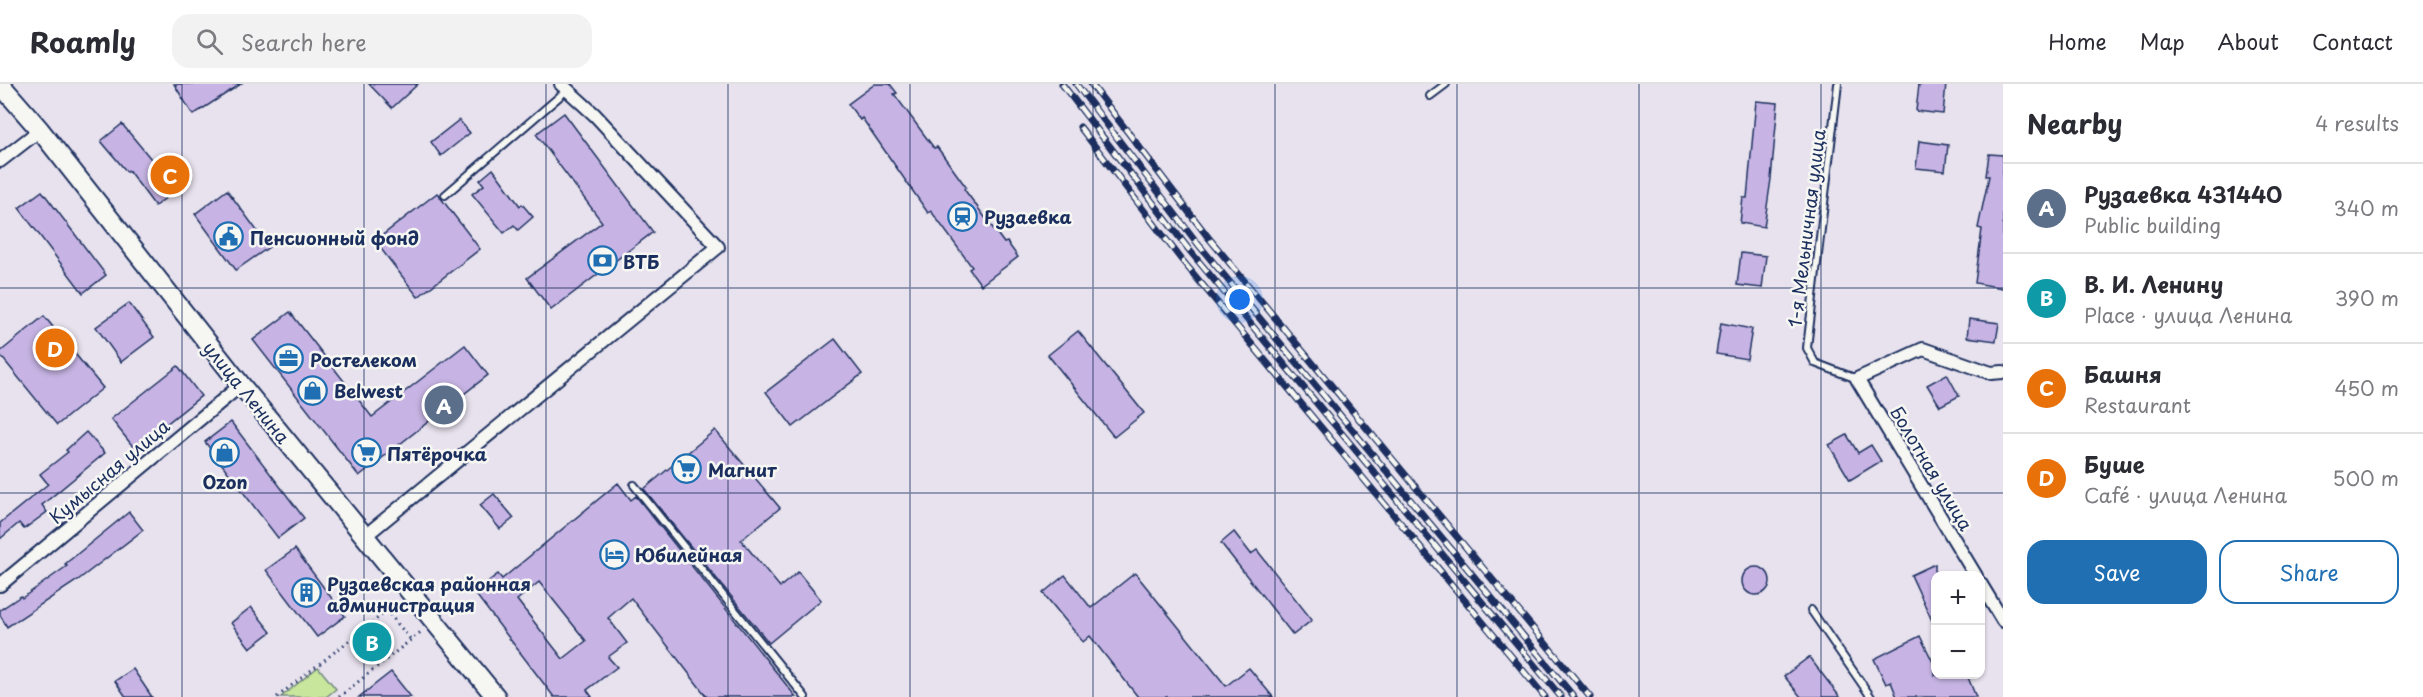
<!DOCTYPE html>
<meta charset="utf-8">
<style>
:root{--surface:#fff;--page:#f2f2f3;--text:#2b2b33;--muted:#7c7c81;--line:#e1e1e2;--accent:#1f6fb2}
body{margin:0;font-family:"Playpen Sans",sans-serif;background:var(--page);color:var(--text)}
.controls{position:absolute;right:18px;bottom:18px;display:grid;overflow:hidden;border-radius:12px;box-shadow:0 2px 4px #0004}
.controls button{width:54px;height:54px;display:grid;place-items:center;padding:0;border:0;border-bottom:2px solid var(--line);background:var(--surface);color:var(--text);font:30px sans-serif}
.you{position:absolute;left:1240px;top:216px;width:21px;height:21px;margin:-15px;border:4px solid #fff;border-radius:50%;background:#1a73e8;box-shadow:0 0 0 9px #1a73e833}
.badge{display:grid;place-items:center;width:39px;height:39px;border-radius:50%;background:var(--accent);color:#fff;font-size:20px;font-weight:700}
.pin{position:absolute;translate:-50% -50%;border:3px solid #fff;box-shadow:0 2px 6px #0006}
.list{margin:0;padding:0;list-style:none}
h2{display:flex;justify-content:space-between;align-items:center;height:78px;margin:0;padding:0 24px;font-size:26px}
h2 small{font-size:20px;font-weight:400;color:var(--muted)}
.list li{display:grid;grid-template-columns:39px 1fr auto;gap:18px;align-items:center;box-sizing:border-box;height:90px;padding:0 24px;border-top:2px solid var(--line)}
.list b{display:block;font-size:22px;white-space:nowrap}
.list p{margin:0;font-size:20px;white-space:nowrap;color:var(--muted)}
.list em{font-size:20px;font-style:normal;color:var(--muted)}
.actions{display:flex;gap:12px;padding:18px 24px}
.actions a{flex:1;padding:14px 0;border:2px solid var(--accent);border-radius:18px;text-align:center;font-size:21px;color:var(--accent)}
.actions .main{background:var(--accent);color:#fff}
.icon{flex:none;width:33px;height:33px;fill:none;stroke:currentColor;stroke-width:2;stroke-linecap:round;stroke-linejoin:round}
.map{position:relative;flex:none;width:2003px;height:613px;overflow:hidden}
header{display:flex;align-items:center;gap:36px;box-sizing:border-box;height:84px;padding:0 30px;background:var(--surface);border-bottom:2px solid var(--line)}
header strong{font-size:28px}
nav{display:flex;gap:33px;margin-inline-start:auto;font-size:21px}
.search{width:420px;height:54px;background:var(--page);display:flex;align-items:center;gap:15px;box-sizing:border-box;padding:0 21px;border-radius:18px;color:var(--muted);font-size:22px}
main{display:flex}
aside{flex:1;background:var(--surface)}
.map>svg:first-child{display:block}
</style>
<header>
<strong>Roamly</strong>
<div class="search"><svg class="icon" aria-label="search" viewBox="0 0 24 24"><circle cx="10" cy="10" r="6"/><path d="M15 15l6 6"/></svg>Search here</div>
<nav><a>Home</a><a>Map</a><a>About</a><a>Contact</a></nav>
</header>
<main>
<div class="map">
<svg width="2003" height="613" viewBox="0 0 2003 613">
<rect width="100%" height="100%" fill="#e8e2ee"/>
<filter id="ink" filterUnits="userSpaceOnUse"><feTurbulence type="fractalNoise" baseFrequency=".0167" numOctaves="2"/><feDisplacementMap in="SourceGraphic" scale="12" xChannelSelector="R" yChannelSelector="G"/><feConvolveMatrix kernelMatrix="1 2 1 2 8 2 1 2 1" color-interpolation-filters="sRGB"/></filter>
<g filter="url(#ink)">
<path fill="#c9e69d" stroke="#728a7e" stroke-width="1.5" d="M318 583 336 605 326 613H281Z"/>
<g fill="#c7b4e4" stroke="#1b2f5e" stroke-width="1.5" fill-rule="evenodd">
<path d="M174 0H241L193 31Z"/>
<path d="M369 0H418L392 24Z"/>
<path d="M875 0H890L897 9 894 10 934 64 937 63 966 103 964 105 1004 159 1007 158 1018 173 981 201 969 185 972 183 931 127 928 129 862 34 860 36 848 20Z"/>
<path d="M1919 0H1946L1943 30 1916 27Z"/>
<path d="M1756 17 1778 19 1771 95 1764 143 1740 139 1743 114H1747Z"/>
<path d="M564 29 653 148 551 226 527 194 602 138 536 50Z"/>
<path d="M459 36 470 49 441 72 431 58Z"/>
<path d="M122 40 156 81 172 69 191 95 155 122 129 87 127 88 101 57Z"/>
<path d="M1919 57 1948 61 1945 87 1916 84Z"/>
<path d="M1989 70 2003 71V204L1975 199 1982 145 1978 144 1989 92H1986Z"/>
<path d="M493 85 520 122 522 120 533 133 518 146 514 141 504 149 472 110 484 101 480 96Z"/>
<path d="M227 106 269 163 236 186 195 130Z"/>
<path d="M42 107 106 191 83 209 19 124Z"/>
<path d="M437 109 480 165 418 213 375 157Z"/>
<path d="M1741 169 1766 172 1762 204 1737 201Z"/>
<path d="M129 219 154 253 121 278 96 243Z"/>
<path d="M290 228 372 333 465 261 488 291 359 392 253 256Z"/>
<path d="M44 232 103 304 57 341 0 271V268Z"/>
<path d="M1969 235 1999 239 1996 257 1967 253Z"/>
<path d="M1721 239 1752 245 1747 275 1716 270Z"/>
<path d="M1078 247 1144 329 1114 353 1048 271Z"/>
<path d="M835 255 862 290 793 343 766 308Z"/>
<path d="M178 282 201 312 135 365 111 335Z"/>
<path d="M1947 290 1959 312 1940 322 1927 301Z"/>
<path d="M231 338 304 434 278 454 205 358Z"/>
<path d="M715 346 780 424 741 456 780 503 798 488 821 516 769 559 644 405Z"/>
<path d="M86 348 105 369 42 421 47 428 24 445 19 439 0 455V439L48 400 40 390 68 368 66 366Z"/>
<path d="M1847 351 1858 369 1871 361 1881 377 1850 396 1829 361Z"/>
<path d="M618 399 631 416 636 412 796 613H707L631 514 608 534 627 559 608 573 617 583 587 606 592 613H554L474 508 498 490 502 495ZM539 498 586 557 563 575 517 516Z"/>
<path d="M494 410 514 434 500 445 480 421Z"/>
<path d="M129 428 143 446 78 496 7 543 0 531V526L21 512 22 514 67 482 65 480Z"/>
<path d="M1234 448 1251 470 1257 466 1312 536 1293 551 1221 459Z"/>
<path d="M295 465 345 532 317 553 266 486Z"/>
<path d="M1935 480V543L1911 491Z"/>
<circle cx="1756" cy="497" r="14"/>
<path d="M1135 489 1226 602 1249 584 1273 613H1138L1090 552 1083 558 1043 509 1065 491 1091 524Z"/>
<path d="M251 523 271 548 250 564 231 539Z"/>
<path d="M1920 552 1935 582V591H1967L1976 613H1897L1891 598 1886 600 1874 575Z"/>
<path d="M1809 573 1840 613H1801L1784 592Z"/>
<path d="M133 585 152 613H126L115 597Z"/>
<path d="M391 588 411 613H359Z"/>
</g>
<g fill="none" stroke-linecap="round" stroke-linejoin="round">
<defs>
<g id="lane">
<path d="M1838 0 1807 264 1815 279 1857 295"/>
<path d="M1430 12 1446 0"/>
<path d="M445 111 567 6"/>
<path d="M634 401 805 613"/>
<path d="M1811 526 1871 613"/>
</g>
<g id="street">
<path d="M0 77 40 46"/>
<path d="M365 452 718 163 595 31 561 0"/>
<path d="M1976 492 1857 295 1923 265 1991 289 2003 288"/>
<path d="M1980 499 2003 537"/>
<path d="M0 501 241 301"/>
</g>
<path id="secondary" d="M0 0 40 46 241 301 496 613"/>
</defs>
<use href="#lane" stroke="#1b2f5e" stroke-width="10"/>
<use href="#street" stroke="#1b2f5e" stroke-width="16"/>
<use href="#secondary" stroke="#1b2f5e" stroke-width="22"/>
<g stroke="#1b2f5e" stroke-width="3" stroke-dasharray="1.5 4.5" stroke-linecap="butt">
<path d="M277 613 387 527 411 556"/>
<path d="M339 613 422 547"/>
</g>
<use href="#lane" stroke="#f6f6f2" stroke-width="6"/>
<use href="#street" stroke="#f6f6f2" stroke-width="12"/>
<use href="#secondary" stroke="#f6f6f2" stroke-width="18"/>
<defs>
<g id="rail">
<path d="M1062 0 1190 167 1561 613"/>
<path d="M1076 0 1198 160 1574 613"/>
<path d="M1091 0 1208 153 1590 613"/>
<path d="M1080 43 1181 175 1545 613"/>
</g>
</defs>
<use href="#rail" stroke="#1b2f5e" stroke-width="7"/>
<use href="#rail" stroke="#f6f6f2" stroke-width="4.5" stroke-dasharray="14" stroke-linecap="butt"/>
</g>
</g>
<path fill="none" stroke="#1b2f5e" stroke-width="1.5" stroke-opacity="0.55" d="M182 0V613M364 0V613M546 0V613M728 0V613M910 0V613M1093 0V613M1275 0V613M1457 0V613M1639 0V613M1821 0V613M0 204H2003M0 409H2003"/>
<defs>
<symbol id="station-ring" viewBox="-11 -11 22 22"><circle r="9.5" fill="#f6f6f2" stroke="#1f6fb2" stroke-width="1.5"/><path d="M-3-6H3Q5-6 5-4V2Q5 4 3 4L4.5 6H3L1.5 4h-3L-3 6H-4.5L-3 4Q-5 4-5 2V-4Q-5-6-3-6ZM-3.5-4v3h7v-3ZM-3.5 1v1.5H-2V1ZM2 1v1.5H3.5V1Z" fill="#1f6fb2"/></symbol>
<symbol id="civic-ring" viewBox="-11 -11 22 22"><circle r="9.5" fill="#f6f6f2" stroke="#1f6fb2" stroke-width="1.5"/><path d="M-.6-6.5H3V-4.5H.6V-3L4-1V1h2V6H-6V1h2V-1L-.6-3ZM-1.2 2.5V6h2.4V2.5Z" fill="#1f6fb2"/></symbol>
<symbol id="bank-ring" viewBox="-11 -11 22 22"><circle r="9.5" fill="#f6f6f2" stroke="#1f6fb2" stroke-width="1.5"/><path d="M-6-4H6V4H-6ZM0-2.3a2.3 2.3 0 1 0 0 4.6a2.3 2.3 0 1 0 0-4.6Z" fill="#1f6fb2"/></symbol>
<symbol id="office-ring" viewBox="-11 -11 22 22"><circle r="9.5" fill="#f6f6f2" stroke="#1f6fb2" stroke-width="1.5"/><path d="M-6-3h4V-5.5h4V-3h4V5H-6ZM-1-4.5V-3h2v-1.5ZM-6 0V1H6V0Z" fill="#1f6fb2"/></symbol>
<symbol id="shop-ring" viewBox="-11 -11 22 22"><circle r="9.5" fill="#f6f6f2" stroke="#1f6fb2" stroke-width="1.5"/><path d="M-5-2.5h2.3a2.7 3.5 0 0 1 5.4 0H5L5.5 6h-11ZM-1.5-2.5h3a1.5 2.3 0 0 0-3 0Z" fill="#1f6fb2"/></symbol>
<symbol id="supermarket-ring" viewBox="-11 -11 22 22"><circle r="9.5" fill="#f6f6f2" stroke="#1f6fb2" stroke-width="1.5"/><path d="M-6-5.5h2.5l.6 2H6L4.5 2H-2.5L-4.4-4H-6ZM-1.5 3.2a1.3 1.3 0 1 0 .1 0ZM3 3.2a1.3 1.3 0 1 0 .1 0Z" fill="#1f6fb2"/></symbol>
<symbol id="hotel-ring" viewBox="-11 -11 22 22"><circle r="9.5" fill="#f6f6f2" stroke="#1f6fb2" stroke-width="1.5"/><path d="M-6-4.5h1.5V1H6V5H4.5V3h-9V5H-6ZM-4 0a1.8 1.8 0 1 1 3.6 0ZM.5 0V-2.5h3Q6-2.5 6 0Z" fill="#1f6fb2"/></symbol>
<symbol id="building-ring" viewBox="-11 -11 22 22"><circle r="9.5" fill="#f6f6f2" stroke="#1f6fb2" stroke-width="1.5"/><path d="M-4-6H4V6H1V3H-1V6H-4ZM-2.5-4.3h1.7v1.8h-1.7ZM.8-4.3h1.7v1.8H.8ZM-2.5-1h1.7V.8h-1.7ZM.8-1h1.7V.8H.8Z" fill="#1f6fb2"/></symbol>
</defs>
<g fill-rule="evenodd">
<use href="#station-ring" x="946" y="116" width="33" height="33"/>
<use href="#civic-ring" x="212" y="136" width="33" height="33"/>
<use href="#bank-ring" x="586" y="160" width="33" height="33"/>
<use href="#office-ring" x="272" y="258" width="33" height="33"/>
<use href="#shop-ring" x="296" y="290" width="33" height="33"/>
<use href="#shop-ring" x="208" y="352" width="33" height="33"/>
<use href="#supermarket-ring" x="350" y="352" width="33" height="33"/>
<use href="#supermarket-ring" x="670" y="368" width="33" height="33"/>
<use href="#hotel-ring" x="598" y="454" width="33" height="33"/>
<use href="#building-ring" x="290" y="492" width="33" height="33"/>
</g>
<g text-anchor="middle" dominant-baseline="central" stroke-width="5" stroke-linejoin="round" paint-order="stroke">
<g font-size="18" font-weight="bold" fill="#1b2f5e" stroke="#f6f6f2" text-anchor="start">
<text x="984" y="132">Рузаевка</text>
<text x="250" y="153">Пенсионный фонд</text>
<text x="623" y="177">ВТБ</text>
<text x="310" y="275">Ростелеком</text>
<text x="334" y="306">Belwest</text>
<text x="387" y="369">Пятёрочка</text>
<text x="708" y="385">Магнит</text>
<text x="225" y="397" text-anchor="middle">Ozon</text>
<text x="635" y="470">Юбилейная</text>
<text x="327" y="499">Рузаевская районная<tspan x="327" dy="21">администрация</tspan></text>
</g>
<g font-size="18" fill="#1b2f5e" stroke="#f6f6f2">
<text transform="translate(1806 144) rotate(-83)">1-я Мельничная улица</text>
<text transform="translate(247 308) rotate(51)">улица Ленина</text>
<text transform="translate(1932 384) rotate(59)">Болотная улица</text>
<text transform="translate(109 387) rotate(-40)">Кумысная улица</text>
</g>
</g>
</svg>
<div class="controls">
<button>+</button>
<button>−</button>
</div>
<div class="you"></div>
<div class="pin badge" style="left:444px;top:321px;background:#5c6f8a">A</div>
<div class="pin badge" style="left:372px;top:558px;background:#0f9aa8">B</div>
<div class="pin badge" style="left:170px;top:91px;background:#e8710a">C</div>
<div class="pin badge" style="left:55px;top:264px;background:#e8710a">D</div>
</div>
<aside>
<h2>Nearby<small>4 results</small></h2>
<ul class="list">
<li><span class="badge" style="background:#5c6f8a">A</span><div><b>Рузаевка 431440</b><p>Public building</p></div><em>340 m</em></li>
<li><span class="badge" style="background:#0f9aa8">B</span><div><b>В. И. Ленину</b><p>Place · улица Ленина</p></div><em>390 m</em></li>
<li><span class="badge" style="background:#e8710a">C</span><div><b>Башня</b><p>Restaurant</p></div><em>450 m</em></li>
<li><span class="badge" style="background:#e8710a">D</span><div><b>Буше</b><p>Café · улица Ленина</p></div><em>500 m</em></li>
</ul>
<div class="actions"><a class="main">Save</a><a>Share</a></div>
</aside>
</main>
